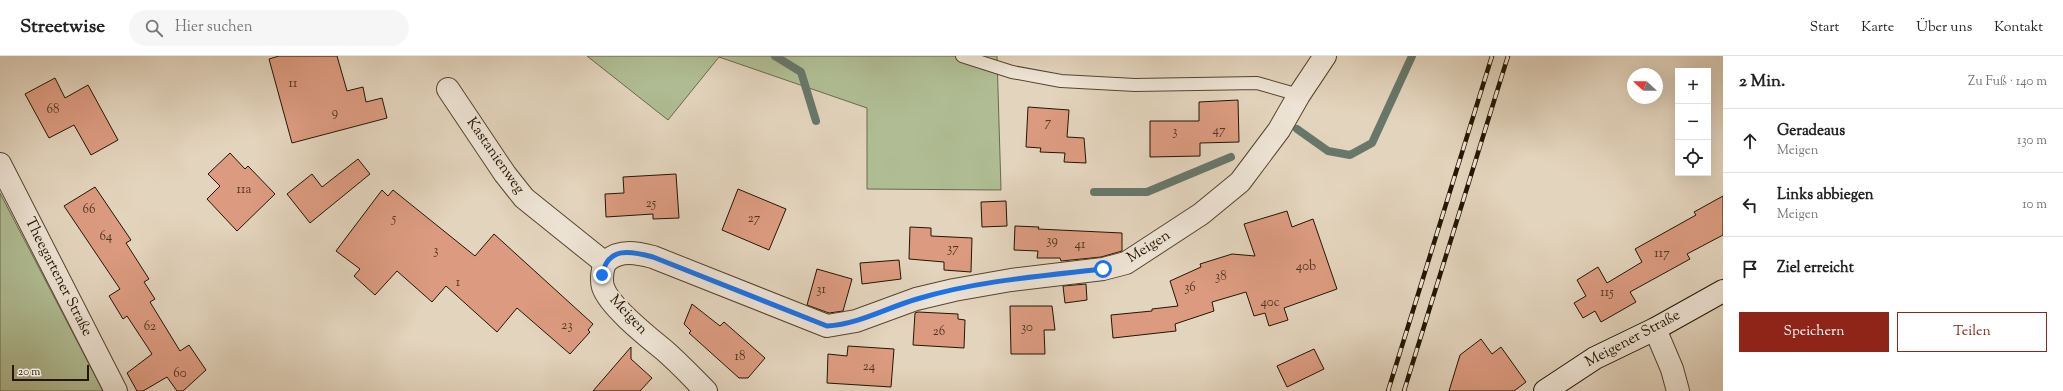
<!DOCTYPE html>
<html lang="de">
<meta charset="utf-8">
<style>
:root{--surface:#fff;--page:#f6f6f6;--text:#222;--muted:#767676;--line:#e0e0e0;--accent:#8f2418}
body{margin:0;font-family:"Sorts Mill Goudy",serif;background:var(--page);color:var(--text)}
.controls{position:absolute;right:12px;top:12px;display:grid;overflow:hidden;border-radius:0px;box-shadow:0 4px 16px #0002}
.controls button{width:36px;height:36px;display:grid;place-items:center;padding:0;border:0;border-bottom:1px solid var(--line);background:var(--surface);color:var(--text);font:20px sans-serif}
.compass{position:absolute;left:1627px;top:12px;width:36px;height:36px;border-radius:50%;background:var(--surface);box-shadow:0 4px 16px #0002;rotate:292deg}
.scale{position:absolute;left:12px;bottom:10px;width:77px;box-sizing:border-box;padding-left:4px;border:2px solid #241501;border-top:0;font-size:11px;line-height:14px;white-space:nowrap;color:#241501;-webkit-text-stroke:3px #ede3d4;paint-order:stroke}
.stop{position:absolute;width:12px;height:12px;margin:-9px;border:3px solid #1a73e8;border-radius:50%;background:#fff}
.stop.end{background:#1a73e8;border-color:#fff;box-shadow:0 1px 4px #0008}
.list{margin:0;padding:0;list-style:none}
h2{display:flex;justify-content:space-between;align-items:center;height:52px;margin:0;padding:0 16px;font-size:17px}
h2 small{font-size:13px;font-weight:400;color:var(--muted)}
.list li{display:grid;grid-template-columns:26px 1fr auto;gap:12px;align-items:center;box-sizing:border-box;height:64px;padding:0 16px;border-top:1px solid var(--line)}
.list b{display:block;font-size:15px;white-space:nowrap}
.list p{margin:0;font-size:13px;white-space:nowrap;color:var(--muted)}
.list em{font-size:13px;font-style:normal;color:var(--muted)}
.actions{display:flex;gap:8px;padding:12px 16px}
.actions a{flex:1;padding:9px 0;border:1px solid var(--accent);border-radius:0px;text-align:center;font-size:14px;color:var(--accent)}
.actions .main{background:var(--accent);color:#fff}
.icon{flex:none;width:22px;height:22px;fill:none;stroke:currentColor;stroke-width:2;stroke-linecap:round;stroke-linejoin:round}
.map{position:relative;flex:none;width:1723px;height:335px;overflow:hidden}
header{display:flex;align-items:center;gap:24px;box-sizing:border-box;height:56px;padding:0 20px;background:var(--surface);border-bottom:1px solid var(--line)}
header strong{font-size:19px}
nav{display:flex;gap:22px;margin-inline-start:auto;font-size:14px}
.search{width:280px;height:36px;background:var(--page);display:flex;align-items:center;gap:10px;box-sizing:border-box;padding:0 14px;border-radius:22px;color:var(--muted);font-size:15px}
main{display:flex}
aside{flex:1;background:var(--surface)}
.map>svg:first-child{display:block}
</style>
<header>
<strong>Streetwise</strong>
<div class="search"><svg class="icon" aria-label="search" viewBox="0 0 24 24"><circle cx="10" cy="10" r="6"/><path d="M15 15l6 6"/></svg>Hier suchen</div>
<nav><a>Start</a><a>Karte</a><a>Über uns</a><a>Kontakt</a></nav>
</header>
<main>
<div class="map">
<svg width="1723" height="335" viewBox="0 0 1723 335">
<rect width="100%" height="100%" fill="#e3d4bd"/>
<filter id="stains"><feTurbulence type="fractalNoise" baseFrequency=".005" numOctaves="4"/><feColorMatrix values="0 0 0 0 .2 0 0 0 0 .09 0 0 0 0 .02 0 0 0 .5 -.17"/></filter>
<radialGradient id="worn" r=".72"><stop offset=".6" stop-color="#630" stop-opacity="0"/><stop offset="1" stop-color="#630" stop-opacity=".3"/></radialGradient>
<g fill="#b0bd94" stroke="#6a694a">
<path d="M587 0H997L1001 134 867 133V52L719 1 668 64Z"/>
<path d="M0 137 103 335H0Z"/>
</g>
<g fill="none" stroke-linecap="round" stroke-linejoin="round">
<g stroke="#68776a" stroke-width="8">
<path d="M775 0 801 16 816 65"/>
<path d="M1297 73 1328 95 1350 99 1372 87 1412 0"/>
<path d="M1094 136H1147L1231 101"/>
</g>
</g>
<g fill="#dc9b80" stroke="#241501">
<path d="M279 0H337L347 35 363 31 366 46 382 42 387 62 292 87 269 3Z"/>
<path d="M55 22 65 42 88 29 118 84 91 99 74 69 49 82 25 38Z"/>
<path d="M1238 44 1239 86 1200 87V100L1150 101V65H1199V46Z"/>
<path d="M1028 51 1069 54 1067 81 1084 82 1086 107 1064 106 1065 97 1040 96 1041 92 1026 91Z"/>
<path d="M230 97 245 113 248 110 275 138 237 175 207 143 220 130 208 118Z"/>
<path d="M358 103 370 118 310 167 287 138 312 118 322 131Z"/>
<path d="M676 118 679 162 653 163V158L606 161 605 138 624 137 623 121Z"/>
<path d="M95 131 131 184 126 187 149 223 144 226 155 243 150 246 180 295 189 289 206 314 183 335H177L167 321 143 335H137L127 317 152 298 127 260 123 263 109 240 120 233 64 150Z"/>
<path d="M738 133 786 153 769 194 722 174Z"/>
<path d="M382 134 388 140 393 134 475 200 494 178 593 268 588 274 590 276 570 298 517 252 497 276 446 230 432 246 397 215 375 239 354 220 360 213 336 195Z"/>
<path d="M1723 140V179L1687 198 1690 203 1630 236 1636 246 1601 266 1595 255 1583 262 1574 247 1586 240 1577 224 1598 211 1607 227 1642 206 1635 193 1696 159 1694 156Z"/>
<path d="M1006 145 1007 170 982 171 981 146Z"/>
<path d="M1287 155 1292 171 1313 163 1337 233 1284 252 1288 264 1269 270 1265 257 1254 260 1246 236 1212 246 1214 255 1175 268 1176 275 1113 282 1111 259 1152 255V253L1178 250 1170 225 1201 211 1200 208 1232 198 1255 200 1244 168Z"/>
<path d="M1015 170 1039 171 1038 173 1122 177V195L1101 201 1061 205 1060 202H1037L1038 195 1014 194Z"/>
<path d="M910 171 931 172V180L972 182 971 216 944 214V206L909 203Z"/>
<path d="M899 204 901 223 862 228 860 207Z"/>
<path d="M817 213 852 223 843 255 829 257 807 249Z"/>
<path d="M1086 228 1087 244 1065 247 1063 230Z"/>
<path d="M692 248 720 270 724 266 765 302 748 322H739L689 277 691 275 684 268Z"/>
<path d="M1010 250H1052L1055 274H1044L1045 298H1011Z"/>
<path d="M918 256 958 258V263L965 264 964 292 913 289 915 257Z"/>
<path d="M1481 283 1492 298 1501 291 1526 326 1514 335H1449L1460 299Z"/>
<path d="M848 290 894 293 891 331 827 327 828 298 847 300Z"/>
<path d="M631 291V303L652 322 640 335H593Z"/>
<path d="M1314 293 1324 313 1287 331 1277 310Z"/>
</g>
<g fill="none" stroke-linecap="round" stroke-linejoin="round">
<defs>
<path id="lane" d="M962 0 1012 16 1061 25 1135 29 1257 27 1299 39"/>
<g id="street">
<path d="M448 33 505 118 524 142 605 207"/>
<path d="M0 108 116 335"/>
<path d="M1655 273 1672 313 1678 335"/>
<path d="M706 335C692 321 679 307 664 294 648 281 609 250 603 231 601 224 602 210 607 205 620 193 638 197 653 201L827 270 856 265 916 243 954 234 1011 224 1103 213 1126 207 1201 158 1240 126 1279 74 1299 39 1325 0"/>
</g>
<path id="secondary" d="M1545 335 1595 302 1655 273 1723 235"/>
</defs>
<use href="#lane" stroke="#544530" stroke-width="14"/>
<use href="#street" stroke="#544530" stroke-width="24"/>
<use href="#secondary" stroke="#241501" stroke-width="24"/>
<use href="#lane" stroke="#ede3d4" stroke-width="12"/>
<use href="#street" stroke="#ede3d4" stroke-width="22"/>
<use href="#secondary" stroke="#ede3d4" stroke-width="22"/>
<defs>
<g id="rail">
<path d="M1388 335 1492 0"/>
<path d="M1404 335 1508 0"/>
</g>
</defs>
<use href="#rail" stroke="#241501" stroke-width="4.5"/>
<use href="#rail" stroke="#ede3d4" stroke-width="3" stroke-dasharray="9" stroke-linecap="butt"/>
</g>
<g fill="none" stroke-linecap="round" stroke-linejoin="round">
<path stroke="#1a73e8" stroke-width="5" d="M602 219C608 190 631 195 653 201L827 270C859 268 886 252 917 243 976 225 1041 220 1103 213"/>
</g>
<g text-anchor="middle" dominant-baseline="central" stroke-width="4" stroke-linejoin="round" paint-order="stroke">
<g font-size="13" fill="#523621">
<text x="293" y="28">11</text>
<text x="53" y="54">68</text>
<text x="335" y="57">9</text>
<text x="1048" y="67">7</text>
<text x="1219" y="75">47</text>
<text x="1175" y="76">3</text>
<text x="244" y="134">11a</text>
<text x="651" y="148">25</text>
<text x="89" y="154">66</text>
<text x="394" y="163">5</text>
<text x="754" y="163">27</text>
<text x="106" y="181">64</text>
<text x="1052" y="185">39</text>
<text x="1080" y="189">41</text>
<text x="953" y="193">37</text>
<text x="436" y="195">3</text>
<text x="1662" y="198">117</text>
<text x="1306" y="211">40b</text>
<text x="1221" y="221">38</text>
<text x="458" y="227">1</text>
<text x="1190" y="232">36</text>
<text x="821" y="234">31</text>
<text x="1607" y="237">115</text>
<text x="1270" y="247">40c</text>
<text x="567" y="270">23</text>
<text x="150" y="271">62</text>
<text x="1027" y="272">30</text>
<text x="939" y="276">26</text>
<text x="740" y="301">18</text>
<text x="869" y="311">24</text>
<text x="180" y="318">60</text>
</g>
<g font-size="15" fill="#241501" stroke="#ede3d4">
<text transform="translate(495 100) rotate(55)">Kastanienweg</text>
<text transform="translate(1149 191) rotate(-32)">Meigen</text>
<text transform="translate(58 221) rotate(63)">Theegartener Straße</text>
<text transform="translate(628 259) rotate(47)">Meigen</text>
<text transform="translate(1633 283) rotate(-28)">Meigener Straße</text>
</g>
</g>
<rect width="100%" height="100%" filter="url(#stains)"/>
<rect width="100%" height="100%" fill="url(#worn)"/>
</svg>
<div class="controls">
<button>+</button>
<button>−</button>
<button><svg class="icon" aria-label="locate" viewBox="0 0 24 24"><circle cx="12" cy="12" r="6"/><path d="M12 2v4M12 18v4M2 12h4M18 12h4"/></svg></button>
</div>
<svg class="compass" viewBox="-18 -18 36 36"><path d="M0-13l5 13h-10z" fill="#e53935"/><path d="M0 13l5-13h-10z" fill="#767676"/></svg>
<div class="scale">20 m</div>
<div class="stop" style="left:1103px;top:213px"></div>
<div class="stop end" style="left:602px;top:219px"></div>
</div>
<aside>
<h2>2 Min.<small>Zu Fuß · 140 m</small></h2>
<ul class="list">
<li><svg class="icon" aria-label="ahead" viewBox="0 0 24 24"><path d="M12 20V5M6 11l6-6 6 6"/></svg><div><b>Geradeaus</b><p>Meigen</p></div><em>130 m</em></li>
<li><svg class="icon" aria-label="left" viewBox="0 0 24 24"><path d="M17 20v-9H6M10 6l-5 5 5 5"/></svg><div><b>Links abbiegen</b><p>Meigen</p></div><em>10 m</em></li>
<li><svg class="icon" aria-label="arrive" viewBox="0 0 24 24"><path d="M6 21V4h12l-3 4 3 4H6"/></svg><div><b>Ziel erreicht</b></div></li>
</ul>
<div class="actions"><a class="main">Speichern</a><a>Teilen</a></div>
</aside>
</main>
